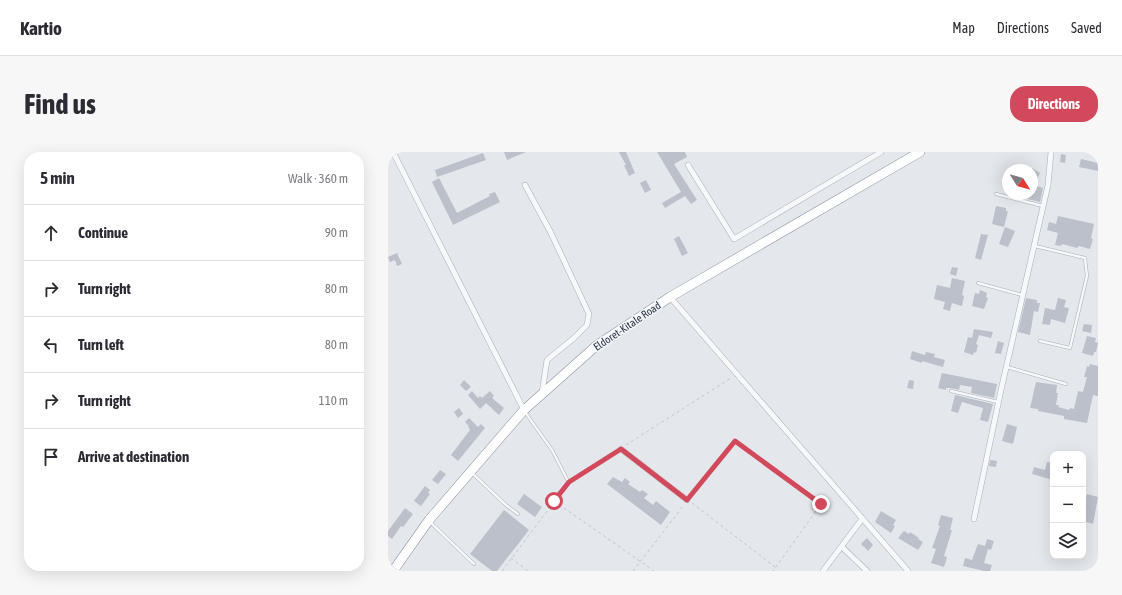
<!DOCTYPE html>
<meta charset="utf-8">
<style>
:root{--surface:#fff;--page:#f7f7f7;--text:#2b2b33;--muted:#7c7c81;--line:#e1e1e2;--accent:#d1495b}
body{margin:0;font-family:"Asap Condensed",sans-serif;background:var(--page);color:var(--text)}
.controls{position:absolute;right:12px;bottom:12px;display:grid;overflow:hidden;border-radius:8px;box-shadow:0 4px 16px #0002}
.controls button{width:36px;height:36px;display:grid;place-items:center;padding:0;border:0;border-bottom:1px solid var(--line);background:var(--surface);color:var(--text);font:20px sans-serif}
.compass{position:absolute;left:614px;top:12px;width:36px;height:36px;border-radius:50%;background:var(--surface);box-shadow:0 4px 16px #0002;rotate:127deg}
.stop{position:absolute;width:12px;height:12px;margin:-9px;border:3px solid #d1495b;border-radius:50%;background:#fff}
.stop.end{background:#d1495b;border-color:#fff;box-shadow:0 1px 4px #0008}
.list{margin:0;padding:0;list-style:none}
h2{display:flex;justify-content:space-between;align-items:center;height:52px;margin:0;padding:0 16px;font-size:17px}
h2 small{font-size:13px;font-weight:400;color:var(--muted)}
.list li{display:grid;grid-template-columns:26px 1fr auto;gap:12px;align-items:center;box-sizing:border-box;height:56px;padding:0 16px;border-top:1px solid var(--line)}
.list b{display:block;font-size:15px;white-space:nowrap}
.list em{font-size:13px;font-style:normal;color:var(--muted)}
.icon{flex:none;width:22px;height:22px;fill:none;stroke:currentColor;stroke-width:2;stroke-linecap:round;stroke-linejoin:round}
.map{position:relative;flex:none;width:710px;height:419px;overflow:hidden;border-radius:16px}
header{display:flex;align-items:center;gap:24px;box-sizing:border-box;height:56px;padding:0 20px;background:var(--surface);border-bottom:1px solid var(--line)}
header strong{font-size:19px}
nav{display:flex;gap:22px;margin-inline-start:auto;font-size:14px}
.intro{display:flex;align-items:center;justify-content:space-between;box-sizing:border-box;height:96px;padding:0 24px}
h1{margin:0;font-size:28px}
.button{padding:10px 18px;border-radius:16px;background:var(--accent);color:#fff;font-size:14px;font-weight:700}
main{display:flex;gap:24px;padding:0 24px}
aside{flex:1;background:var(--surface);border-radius:16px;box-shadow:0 4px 16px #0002}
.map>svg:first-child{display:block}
</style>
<header>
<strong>Kartio</strong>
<nav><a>Map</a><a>Directions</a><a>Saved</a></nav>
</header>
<div class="intro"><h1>Find us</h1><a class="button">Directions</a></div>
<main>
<aside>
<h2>5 min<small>Walk · 360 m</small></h2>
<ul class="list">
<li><svg class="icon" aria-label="ahead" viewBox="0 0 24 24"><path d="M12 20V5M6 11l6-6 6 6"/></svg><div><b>Continue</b></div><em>90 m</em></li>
<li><svg class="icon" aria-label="right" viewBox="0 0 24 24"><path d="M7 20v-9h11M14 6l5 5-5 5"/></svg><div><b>Turn right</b></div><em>80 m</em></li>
<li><svg class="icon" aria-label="left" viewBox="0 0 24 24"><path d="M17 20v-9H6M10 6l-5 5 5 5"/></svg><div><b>Turn left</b></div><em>80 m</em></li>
<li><svg class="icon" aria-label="right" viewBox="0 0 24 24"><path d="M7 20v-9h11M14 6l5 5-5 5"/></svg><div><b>Turn right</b></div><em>110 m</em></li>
<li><svg class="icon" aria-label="arrive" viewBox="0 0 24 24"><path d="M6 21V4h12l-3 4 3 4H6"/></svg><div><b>Arrive at destination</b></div></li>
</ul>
</aside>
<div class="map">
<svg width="710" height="419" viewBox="0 0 710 419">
<rect width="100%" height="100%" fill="#e4e7ec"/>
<g fill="#bbc0ca">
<path d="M116 0H138L119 8Z"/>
<path d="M231 0H238L247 21 241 24 236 13H238Z"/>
<path d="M269 0H297L299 5 286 12 309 48 303 52 297 44 277 56 274 51 293 40Z"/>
<path d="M95 1 98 8 49 25 47 18Z"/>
<path d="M673 2 678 3 677 11 672 10Z"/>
<path d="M693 7 710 11V19L691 15Z"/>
<path d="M644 16 652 21 646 33 655 36 652 50 623 43 644 42Z"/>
<path d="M51 26 69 61 102 44 101 42 107 40 112 50 65 73 44 30Z"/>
<path d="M258 28 263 38 257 41 252 31Z"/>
<path d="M608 54 618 56V59H620L616 75 604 72Z"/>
<path d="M670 64 706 72 703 86 705 87 702 97 691 94 689 96 674 92 673 94 667 93 670 81 659 78 661 70 668 72Z"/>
<path d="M617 75 627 79 620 95 611 92Z"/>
<path d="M593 82 600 83 593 108 587 106Z"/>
<path d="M291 84 300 101 294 104 286 87Z"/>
<path d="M9 101 14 112 9 114 7 108 2 110 0 105Z"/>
<path d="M564 115 570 116 568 124 562 122Z"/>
<path d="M564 126 577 129 574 143 576 144 574 154 564 151 562 159 555 157 557 150 546 147 549 133 562 136Z"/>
<path d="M592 138 599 141 598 145 600 146 596 157 584 154 587 141 591 142Z"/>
<path d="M638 146 649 148V151H652L650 160 646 159 642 183 630 180Z"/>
<path d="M670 146 678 148 676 155 681 156 677 171 663 167 662 173 654 172 657 156 667 158Z"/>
<path d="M696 172 704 173 703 181 694 179Z"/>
<path d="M586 177 605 180 603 186 591 183 588 192 590 193 588 201 586 200 585 203 576 200 580 185 584 186Z"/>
<path d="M699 184 708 186 707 190 710 191 708 200H706L705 204 694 201Z"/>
<path d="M610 189 616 191 613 202 607 201Z"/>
<path d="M524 199 537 203 538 200 547 202 546 205 557 208 555 215 534 209V211L522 207Z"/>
<path d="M702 212 710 214V244L705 243 699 271 676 267V264L650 259V257L642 256 648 230 669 233 668 241H670L668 253H671L670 255 681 258 682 256 686 257 690 239 695 240 699 225H696L699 214 701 215Z"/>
<path d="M554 221 609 232 606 246 583 241 584 235 572 233 571 238 563 236H558V238L550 236Z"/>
<path d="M76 228 83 235 78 239 72 233Z"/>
<path d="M521 228 526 229 525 237 519 236Z"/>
<path d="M84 239 90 246 92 244 94 246 102 239 106 244 104 246 116 256 111 263 98 251 92 257 80 243Z"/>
<path d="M567 243 605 252 600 270 592 268 595 256 574 250 570 261 563 259Z"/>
<path d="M71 256 75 262 70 266 66 260Z"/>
<path d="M81 266 90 275 93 272 97 276 70 309 63 303 82 278 80 274H81L77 270Z"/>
<path d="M619 272 629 275 625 292 614 289Z"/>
<path d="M602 308 609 309 608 315 601 314Z"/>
<path d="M659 310 665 311V328L644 322 646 315 657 318Z"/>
<path d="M52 318 58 322 50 332 44 328Z"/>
<path d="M225 325 234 330 237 326 242 330 240 332 252 340 254 338 260 342 256 346 265 353 268 349 282 360 273 373 219 332Z"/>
<path d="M37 334 42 338 40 341 42 342 33 354 26 349Z"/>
<path d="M136 342 154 355 147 365 129 352Z"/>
<path d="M699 342 710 345 705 372 695 369V357Z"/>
<path d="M17 356 25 362 15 375 13 374 4 387 0 384V379Z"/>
<path d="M116 358 141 378 109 419H104L82 402Z"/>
<path d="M493 359 508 368 505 373 507 374 503 381 487 370Z"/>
<path d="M553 363 565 366 562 378H564L556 404 559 405 556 415 543 411 548 397 544 396 552 374 550 373Z"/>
<path d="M516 379 521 382 522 380 531 386 530 387 535 390 530 398 510 386Z"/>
<path d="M479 386 485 393 480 399 473 392Z"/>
<path d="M599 387 606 389 603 398 600 397 596 411 604 413 602 419H596L575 414 577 406 584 408 590 392 597 394Z"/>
</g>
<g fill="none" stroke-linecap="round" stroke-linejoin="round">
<defs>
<g id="lane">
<path d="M608 42 655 54"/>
<path d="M647 94 697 106 699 124 682 196 652 189"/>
<path d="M590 131 634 143"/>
<path d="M619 215 678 232"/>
<path d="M563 239 610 250"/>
<path d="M137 260 164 298 181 331"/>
<path d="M84 321 118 353 130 362"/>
<path d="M42 370 86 412"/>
</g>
<g id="street">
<path d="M5 0 136 258"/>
<path d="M300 13 346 87 493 0"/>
<path d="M137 33 163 81 201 162 199 173 186 186 159 208 154 241"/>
<path d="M282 145 520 419"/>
<path d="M233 297 299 348"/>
<path d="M586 367 613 238 660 33 663 0"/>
<path d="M454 395 479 419"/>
<path d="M435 419 474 367"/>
</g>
<path id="highway" d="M5 419 41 368 136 258 208 194 282 145 532 0"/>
</defs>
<use href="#lane" stroke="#a9aeb7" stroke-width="3.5"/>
<use href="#street" stroke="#a9aeb7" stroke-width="6"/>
<use href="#highway" stroke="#8b94a3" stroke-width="10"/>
<g stroke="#c2c5cb" stroke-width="1" stroke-dasharray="3 3" stroke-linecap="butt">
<path d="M238 293 343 226"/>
<path d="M185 328 227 301"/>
<path d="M303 344 347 289 433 352 385 419"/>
<path d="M166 349 266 419"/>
<path d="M304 351 387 415"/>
<path d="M123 406 140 419"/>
<path d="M114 419 178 334"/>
<path d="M245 419 296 353"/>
</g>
<use href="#lane" stroke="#f7f8fa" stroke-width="2.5"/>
<use href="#street" stroke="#f7f8fa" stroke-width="5"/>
<use href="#highway" stroke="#fff" stroke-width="9"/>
</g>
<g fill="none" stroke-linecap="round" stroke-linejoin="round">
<path stroke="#d1495b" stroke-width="5" d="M166 349 181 330 233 297 299 348 347 289 433 352"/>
</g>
<g text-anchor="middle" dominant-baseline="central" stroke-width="3" stroke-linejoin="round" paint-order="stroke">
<g font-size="11" fill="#2b3445" stroke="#f4f6f9">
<text transform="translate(239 174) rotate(-34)">Eldoret-Kitale Road</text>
</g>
</g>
</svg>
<div class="controls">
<button>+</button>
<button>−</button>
<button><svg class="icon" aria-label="layers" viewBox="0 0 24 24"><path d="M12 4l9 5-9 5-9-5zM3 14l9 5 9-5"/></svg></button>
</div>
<svg class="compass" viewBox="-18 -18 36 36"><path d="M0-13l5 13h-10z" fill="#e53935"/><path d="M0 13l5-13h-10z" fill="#7c7c81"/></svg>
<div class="stop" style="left:166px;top:349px"></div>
<div class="stop end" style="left:433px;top:352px"></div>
</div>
</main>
